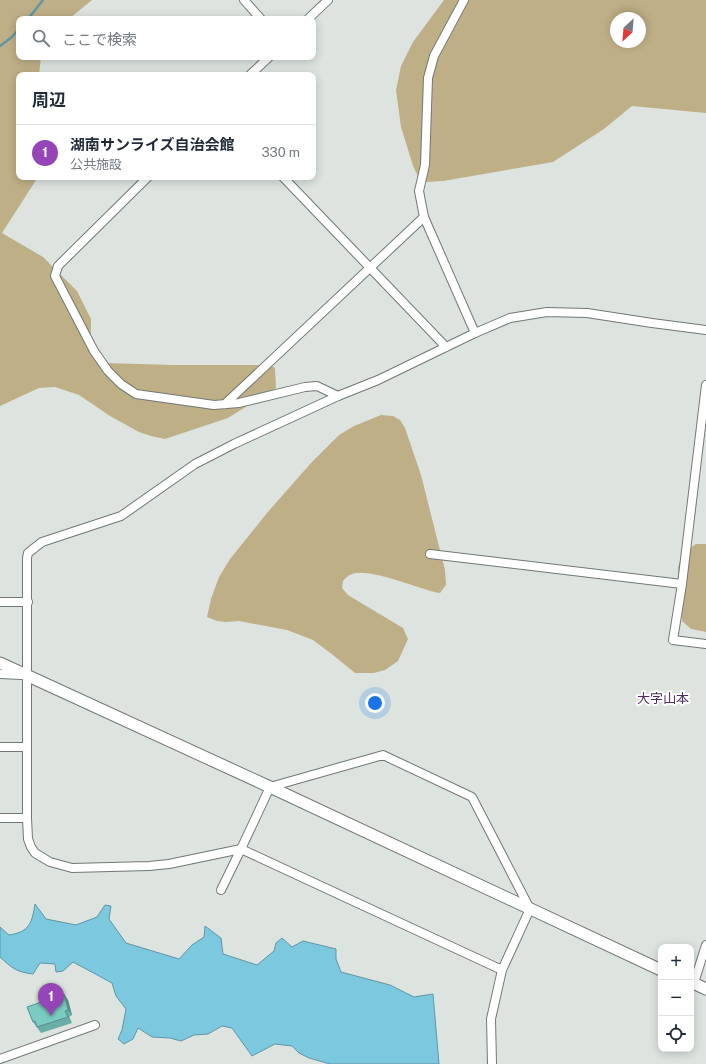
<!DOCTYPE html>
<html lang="ja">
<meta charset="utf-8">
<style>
:root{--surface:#fff;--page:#f6f6f7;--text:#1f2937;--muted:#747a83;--line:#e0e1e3;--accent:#9545b5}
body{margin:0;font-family:"Public Sans","Noto Sans JP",sans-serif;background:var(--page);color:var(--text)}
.controls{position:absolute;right:12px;bottom:12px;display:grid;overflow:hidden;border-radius:8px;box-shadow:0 2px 10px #0003}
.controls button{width:36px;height:36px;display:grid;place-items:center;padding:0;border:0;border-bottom:1px solid var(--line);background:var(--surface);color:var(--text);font:20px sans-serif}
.compass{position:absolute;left:610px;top:12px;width:36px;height:36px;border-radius:50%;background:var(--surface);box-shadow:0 2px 10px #0003;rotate:206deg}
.you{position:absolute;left:375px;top:703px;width:14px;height:14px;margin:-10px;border:3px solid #fff;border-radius:50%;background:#1a73e8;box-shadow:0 0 0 6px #1a73e833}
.badge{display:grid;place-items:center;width:26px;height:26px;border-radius:50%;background:var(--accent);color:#fff;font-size:13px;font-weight:700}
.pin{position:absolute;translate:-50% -33px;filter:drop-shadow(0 1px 2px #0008)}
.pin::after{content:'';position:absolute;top:21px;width:14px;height:12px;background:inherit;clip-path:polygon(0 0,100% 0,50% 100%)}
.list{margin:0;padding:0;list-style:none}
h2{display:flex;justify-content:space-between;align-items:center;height:52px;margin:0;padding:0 16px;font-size:17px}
h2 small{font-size:13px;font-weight:400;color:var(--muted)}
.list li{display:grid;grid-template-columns:26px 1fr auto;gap:12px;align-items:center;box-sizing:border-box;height:56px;padding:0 16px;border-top:1px solid var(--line)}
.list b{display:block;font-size:15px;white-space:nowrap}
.list p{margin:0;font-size:13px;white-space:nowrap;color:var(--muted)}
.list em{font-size:13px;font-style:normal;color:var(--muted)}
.icon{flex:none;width:22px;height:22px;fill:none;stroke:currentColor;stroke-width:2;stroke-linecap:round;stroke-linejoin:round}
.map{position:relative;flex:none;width:706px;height:1064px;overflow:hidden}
.search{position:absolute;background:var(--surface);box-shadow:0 2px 10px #0003;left:16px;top:16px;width:300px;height:44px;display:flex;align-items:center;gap:10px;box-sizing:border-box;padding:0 14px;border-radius:8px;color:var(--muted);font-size:15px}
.panel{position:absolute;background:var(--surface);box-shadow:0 2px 10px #0003;left:16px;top:72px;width:300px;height:108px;border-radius:8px}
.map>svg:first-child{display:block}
</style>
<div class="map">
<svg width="706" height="1064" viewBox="0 0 706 1064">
<rect width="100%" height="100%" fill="#dde4df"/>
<g fill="#bfaf87" fill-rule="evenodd">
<path d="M0 0H92L69 19H19V57H41L39 75H19V177H38L2 233 43 257 77 291 91 319V340L105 363 172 365H271L275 368 276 388 228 418 165 439 151 436 139 432 110 416 79 395 55 387 39 388 0 406Z"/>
<path d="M444 0H706V113L632 106 604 129 553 162 443 181 426 182 419 178 413 166 401 127 396 90 401 66 413 42ZM616 18H640V42H616Z"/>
<path d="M381 415 393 416 400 420 405 428 421 475 445 570 446 585 440 593C420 590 366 565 350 575 347 576 345 579 343 581L342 588 348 595 403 628 408 639 398 661 385 670 374 673H355L333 655 313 640 287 630 239 621 226 622 217 621 207 617 211 599 219 577 230 559 267 513 311 463 339 435 354 426Z"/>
<path d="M696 544H706V632L691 629 682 621 678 567 681 558 687 550Z"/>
</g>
<path fill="#7cc8de" stroke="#6096a5" d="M35 904 46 919 76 925 97 917 105 905 111 906 109 919 126 943 179 959 192 945 204 937 205 926 221 938 223 954 257 965 274 951 276 943 282 938 292 947 303 941 336 949V959L341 972 390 985 414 997 433 994 439 1064H330L309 1058 299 1053 292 1046 275 1044 252 1056 232 1028 222 1026 208 1034 194 1035 181 1041 170 1038 152 1037 138 1028 133 1039 124 1044 118 1039 122 1030 126 1009 116 996 112 983 73 962 63 971 56 972 55 964 40 963 33 974C16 972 12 968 0 957V927L9 935C30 932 32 922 35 904Z"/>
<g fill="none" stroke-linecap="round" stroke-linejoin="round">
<g stroke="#6096a5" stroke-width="2.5">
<path d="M28 19 43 0"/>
<path d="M0 46 12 37 19 29"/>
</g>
<defs>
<g id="street">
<path d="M244 0 261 19"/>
<path d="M464 0 434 56 428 78 425 165 419 191 424 217 475 333"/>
<path d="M308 19 328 0"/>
<path d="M250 75 269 57"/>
<path d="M148 177 58 266 55 276 94 351 108 371 121 384 136 394 214 405 239 403 305 387 317 386 338 396"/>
<path d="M283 177 446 347"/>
<path d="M706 385 682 584 673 640 706 644"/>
<path d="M225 404 424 217"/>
<path d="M430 554 682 584"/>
<path d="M0 602H28"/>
<path d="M0 674 21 675"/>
<path d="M0 747H27"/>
<path d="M0 818H27"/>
<path d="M241 849 169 864 149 866 72 868 50 862 35 853 31 847 28 839 27 818V558L28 553 42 542 121 516 195 464 234 444 338 396 378 380 475 333 510 318 547 312 587 313 652 323 706 330"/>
<path d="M221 890 241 849"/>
<path d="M694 983 706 945"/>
<path d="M0 1059 95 1025"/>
<path d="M492 1064 491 1019 502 970 530 909 472 797 383 755 270 787 241 849 502 970"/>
</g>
<g id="secondary">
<path d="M0 663 270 787 661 970"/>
<path d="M691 982 706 989"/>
</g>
</defs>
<use href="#street" stroke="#717873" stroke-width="10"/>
<use href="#secondary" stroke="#717873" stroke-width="13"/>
<use href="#street" stroke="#fff" stroke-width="8"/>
<use href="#secondary" stroke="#fff" stroke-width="11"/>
</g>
<path fill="#69afa7" d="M68 1000 72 1015 69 1017 72 1023 41 1033 33 1022Z"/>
<g fill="#558f88">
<path d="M64 994 68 1000 72 1015 68 1010Z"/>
<path d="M65 1011 69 1017 72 1023 68 1017Z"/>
</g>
<path fill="#7accc2" stroke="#558f88" d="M64 994 68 1010 65 1011 68 1017 37 1027 35 1021 33 1022 27 1007Z"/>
<g text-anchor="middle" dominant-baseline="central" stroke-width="4" stroke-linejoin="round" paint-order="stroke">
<g font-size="13" fill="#532c63" stroke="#fff">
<text x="663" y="698">大字山本</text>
</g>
</g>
</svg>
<div class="controls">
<button>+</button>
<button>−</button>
<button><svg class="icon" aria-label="locate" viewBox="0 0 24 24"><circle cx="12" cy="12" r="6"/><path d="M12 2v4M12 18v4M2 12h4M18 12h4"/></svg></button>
</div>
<svg class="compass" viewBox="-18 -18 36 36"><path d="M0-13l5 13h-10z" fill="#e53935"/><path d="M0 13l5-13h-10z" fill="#747a83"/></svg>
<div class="you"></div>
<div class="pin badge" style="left:51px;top:1016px">1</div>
<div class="search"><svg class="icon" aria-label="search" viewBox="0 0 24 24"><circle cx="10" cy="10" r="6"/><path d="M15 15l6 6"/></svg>ここで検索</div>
<section class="panel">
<h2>周辺<small></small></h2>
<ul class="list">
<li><span class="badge">1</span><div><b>湖南サンライズ自治会館</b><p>公共施設</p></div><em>330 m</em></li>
</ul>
</section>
</div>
